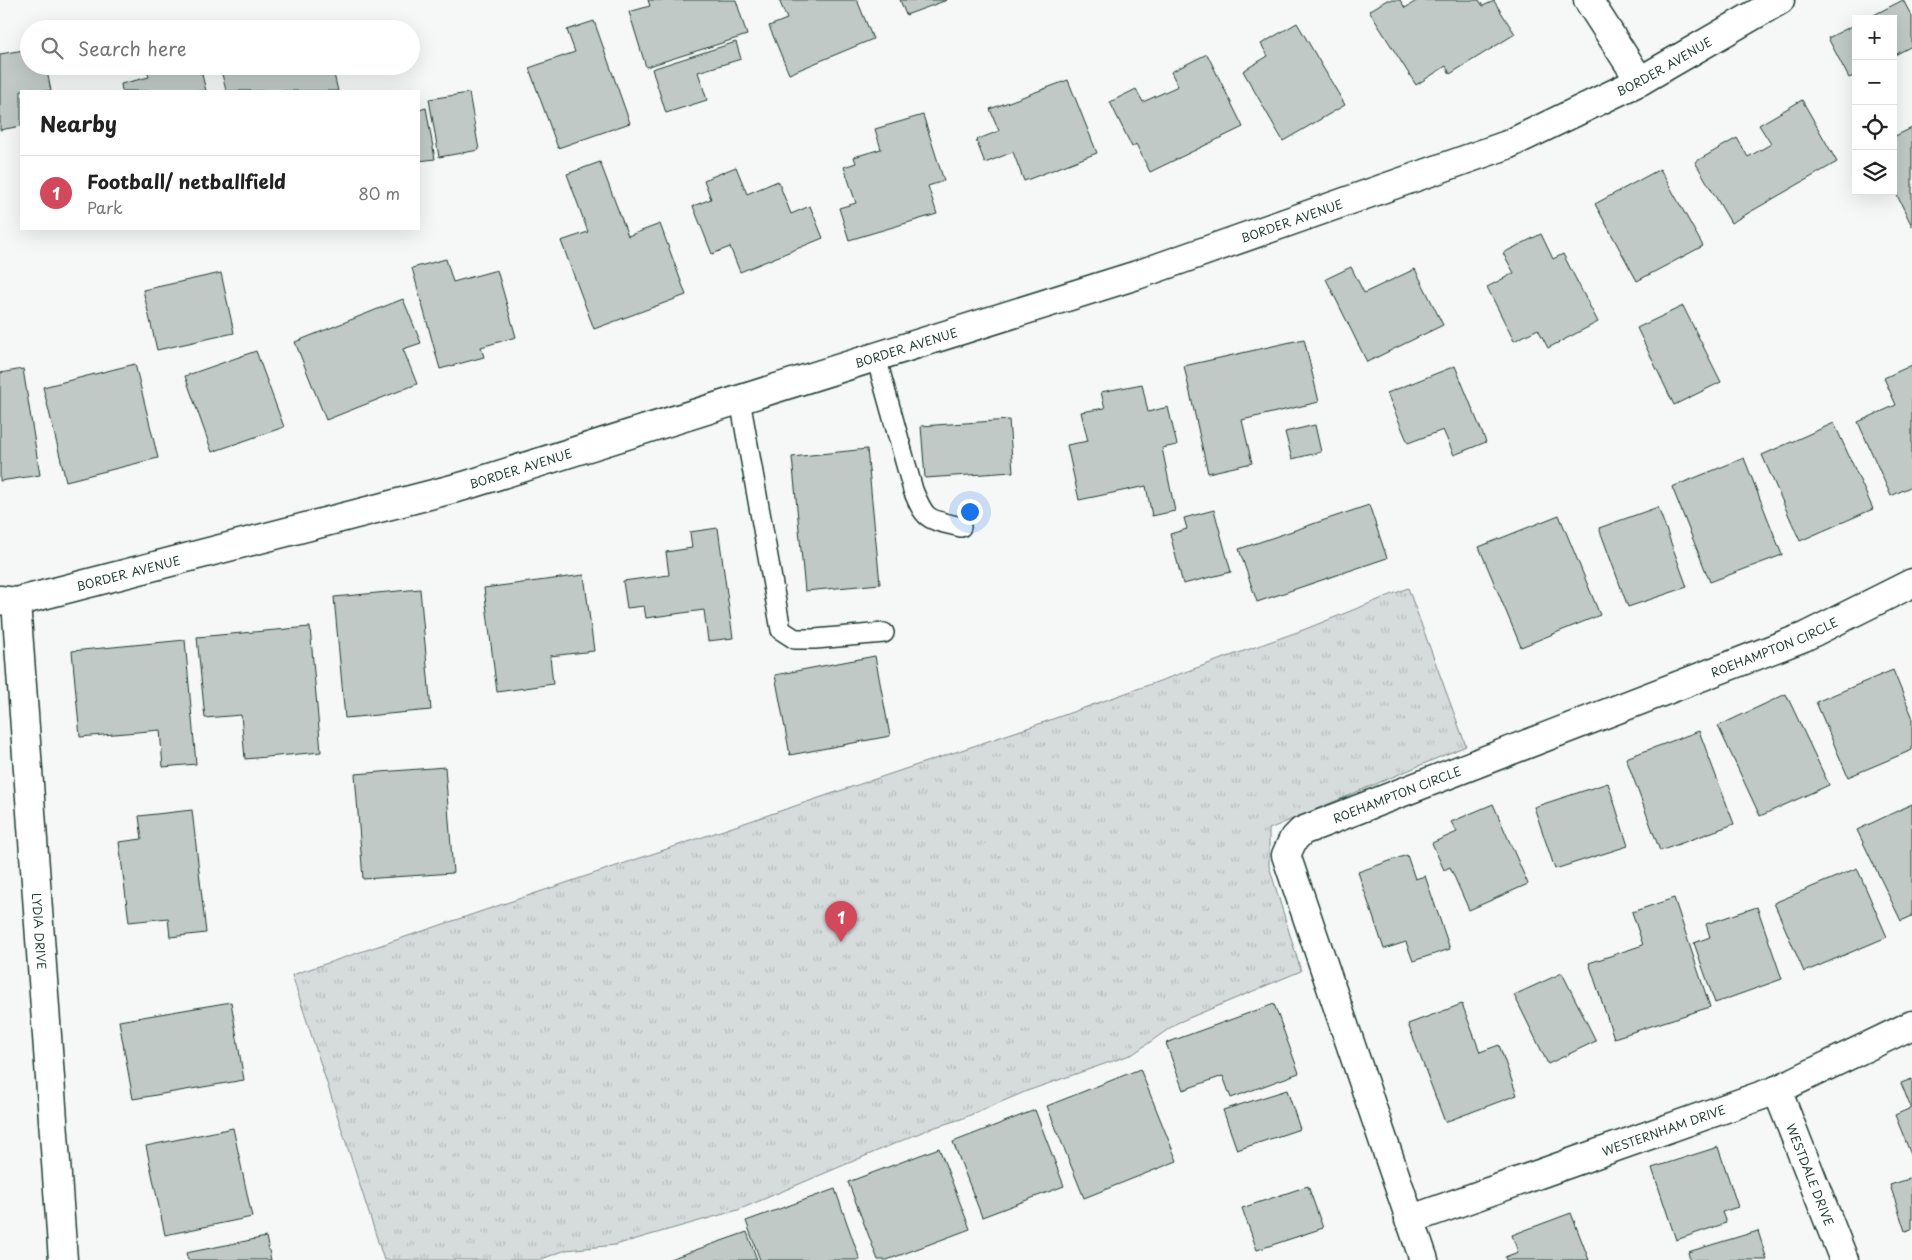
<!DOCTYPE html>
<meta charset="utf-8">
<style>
:root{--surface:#fff;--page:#f6f6f6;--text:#222;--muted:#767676;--line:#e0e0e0;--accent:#d1495b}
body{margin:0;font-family:"Playpen Sans",sans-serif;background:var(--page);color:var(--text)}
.controls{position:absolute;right:15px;top:15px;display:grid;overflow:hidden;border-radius:0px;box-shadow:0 5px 20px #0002}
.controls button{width:45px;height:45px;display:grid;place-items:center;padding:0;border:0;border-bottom:1px solid var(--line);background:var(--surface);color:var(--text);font:25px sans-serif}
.you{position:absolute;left:969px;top:511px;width:18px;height:18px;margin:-12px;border:4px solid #fff;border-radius:50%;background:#1a73e8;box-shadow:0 0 0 8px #1a73e833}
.badge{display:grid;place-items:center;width:32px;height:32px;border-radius:50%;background:var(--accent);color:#fff;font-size:16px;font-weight:700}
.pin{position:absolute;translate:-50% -41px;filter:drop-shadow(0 1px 2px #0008)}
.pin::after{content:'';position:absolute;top:26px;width:18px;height:15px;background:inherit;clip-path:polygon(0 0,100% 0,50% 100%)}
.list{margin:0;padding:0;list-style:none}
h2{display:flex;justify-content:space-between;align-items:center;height:65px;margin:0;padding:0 20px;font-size:21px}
h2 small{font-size:16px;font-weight:400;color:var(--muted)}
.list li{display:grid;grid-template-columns:32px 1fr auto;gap:15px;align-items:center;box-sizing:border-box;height:75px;padding:0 20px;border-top:1px solid var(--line)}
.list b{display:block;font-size:19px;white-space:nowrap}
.list p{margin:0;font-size:16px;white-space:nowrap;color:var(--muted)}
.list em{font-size:16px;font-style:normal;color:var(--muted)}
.icon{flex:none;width:28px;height:28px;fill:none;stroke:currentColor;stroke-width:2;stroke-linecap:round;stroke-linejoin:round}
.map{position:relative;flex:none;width:1912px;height:1260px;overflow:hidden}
.search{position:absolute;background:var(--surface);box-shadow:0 5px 20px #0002;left:20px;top:20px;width:400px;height:55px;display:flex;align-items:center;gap:12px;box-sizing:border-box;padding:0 18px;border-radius:28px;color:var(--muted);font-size:19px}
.panel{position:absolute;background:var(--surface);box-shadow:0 5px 20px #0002;left:20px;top:90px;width:400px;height:140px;border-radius:0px}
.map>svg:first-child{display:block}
</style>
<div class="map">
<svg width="1912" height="1260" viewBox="0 0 1912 1260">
<defs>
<pattern id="grass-tufts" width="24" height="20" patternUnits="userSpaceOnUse" patternTransform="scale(1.25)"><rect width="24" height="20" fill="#d6dcdb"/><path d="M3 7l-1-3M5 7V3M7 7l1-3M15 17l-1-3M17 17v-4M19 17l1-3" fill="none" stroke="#b7bebd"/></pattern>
</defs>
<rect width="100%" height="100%" fill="#f6f7f7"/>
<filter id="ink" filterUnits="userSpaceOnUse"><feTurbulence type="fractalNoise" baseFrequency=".02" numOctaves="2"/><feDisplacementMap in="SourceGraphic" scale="10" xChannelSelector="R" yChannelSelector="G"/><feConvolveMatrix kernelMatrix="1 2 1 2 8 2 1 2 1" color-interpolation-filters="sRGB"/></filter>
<g filter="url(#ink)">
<path fill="url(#grass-tufts)" stroke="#7a8c88" d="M1408 588 1466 746 1269 829V866L1301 971 1177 1023 1133 1054 1027 1091 961 1119 929 1129 738 1210 615 1245 566 1250 539 1260H384L292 975 1036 725 1303 630Z"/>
<g fill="#c0c9c6" stroke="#1f3d34">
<path d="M648 0H736L747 35 646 67 629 12 650 6Z"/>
<path d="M779 0H857L873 39 789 74 769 26 787 19Z"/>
<path d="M900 0H947L906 15Z"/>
<path d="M1387 0H1400L1405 8 1418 0H1479L1483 6 1494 1 1515 34 1450 74 1446 66 1416 85 1369 11Z"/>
<path d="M1903 0 1912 17V46L1893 56V19H1866Z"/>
<path d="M594 21 630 123 558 148 529 68 575 52 567 30Z"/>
<path d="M1297 23 1345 105 1283 141 1243 71 1268 56 1261 44Z"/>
<path d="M1856 24V75L1849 78 1828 38Z"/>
<path d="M736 42 741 59 698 72 707 100 666 113 652 69Z"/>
<path d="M24 50 26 56H29V66H46L51 91H21V126L0 130V54Z"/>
<path d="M1207 54 1243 127 1150 172 1136 144 1132 147 1110 102 1136 89 1143 102 1178 86 1171 72Z"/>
<path d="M151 66H200L206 91H122L121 84 149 77 146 68Z"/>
<path d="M252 66H332L338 91H226L222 74Z"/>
<path d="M1068 80 1097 153 1024 181 1013 152 985 163 976 140 999 131 990 109Z"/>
<path d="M469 93 479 150 439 157 429 99Z"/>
<path d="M1802 100 1837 162 1731 223 1695 162 1737 138 1748 157 1771 144 1759 125Z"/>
<path d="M426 108 435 159 419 161V110Z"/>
<path d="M923 115 944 181 928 186 937 214 849 240 839 208 856 203 844 167 856 163 854 157 881 149 875 129Z"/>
<path d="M1912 128V226L1893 187V137Z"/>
<path d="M600 162 628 236 660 224 686 295 594 329 561 241 588 232 567 174Z"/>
<path d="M736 167 747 194 778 181 791 214 810 206 823 238 740 272 730 247 712 254 693 206 711 199 704 180Z"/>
<path d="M1660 169 1703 246 1637 281 1595 204Z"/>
<path d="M1541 234 1553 259 1563 254 1598 322 1548 348 1538 329 1514 341 1487 287 1514 273 1503 253Z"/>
<path d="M446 259 453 282 497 270 516 337 481 347 484 357 440 369 412 268Z"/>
<path d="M1351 267 1364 293 1415 269 1443 325 1367 362 1326 279Z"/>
<path d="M221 273 234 333 157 350 143 290Z"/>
<path d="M403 299 421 343 403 349 417 384 326 420 295 342Z"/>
<path d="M1683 306 1721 382 1674 405 1637 328Z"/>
<path d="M1304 339 1319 402 1242 420 1252 463 1208 473 1184 366Z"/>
<path d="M256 351 284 427 212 452 185 376Z"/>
<path d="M135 364 158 458 66 481 43 387Z"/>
<path d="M1912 365V486L1891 496 1858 422 1896 405 1884 378Z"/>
<path d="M1455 366 1486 442 1454 455 1443 430 1408 443 1387 393Z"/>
<path d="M23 369 40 475 0 481V373Z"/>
<path d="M1142 384 1148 412 1168 407 1177 445 1162 448 1175 511 1152 516 1146 486 1079 500 1067 445 1088 441 1081 412 1105 408 1101 392Z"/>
<path d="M1009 420 1013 472 925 478 921 426Z"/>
<path d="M1834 423 1873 509 1800 541 1762 455Z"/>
<path d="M1315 425 1321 452 1292 459 1285 432Z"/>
<path d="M867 449 880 584 805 591 792 457Z"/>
<path d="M1744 458 1782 555 1710 582 1672 487Z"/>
<path d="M1369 505 1387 558 1257 602 1239 549Z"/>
<path d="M1658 507 1687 587 1628 607 1599 528Z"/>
<path d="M1214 510 1231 572 1183 584 1170 534 1187 529 1184 518Z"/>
<path d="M1559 515 1600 615 1521 647 1479 547Z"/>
<path d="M718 528 733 638 708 641 704 610 646 618 644 606 627 608 623 581 669 575 666 552 692 548 690 532Z"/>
<path d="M584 575 594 651 550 656 553 684 497 692 484 588Z"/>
<path d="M420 589 431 710 345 718 334 597Z"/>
<path d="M310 627 321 752 245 759 241 715 205 718 197 637Z"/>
<path d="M185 640 196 764 163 767 160 730 80 737 72 651Z"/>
<path d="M875 656 890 736 790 755 775 675Z"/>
<path d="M1893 670 1912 716V750L1848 777 1816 702Z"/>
<path d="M1786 694 1829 785 1760 816 1718 726Z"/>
<path d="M1699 731 1734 824 1660 851 1626 758Z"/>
<path d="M445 767 453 873 363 879 355 774Z"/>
<path d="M1608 783 1628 846 1555 869 1534 807Z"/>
<path d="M1493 804 1528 884 1469 910 1450 867 1444 870 1432 843 1457 832 1451 822Z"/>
<path d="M1912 804V916L1901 921 1857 830Z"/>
<path d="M192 810 206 933 170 937 168 918 129 922 119 842 142 839 139 816Z"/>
<path d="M1407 855 1415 879 1425 876 1450 949 1413 961 1406 942 1384 949 1358 872Z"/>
<path d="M1857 868 1887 937 1804 972 1774 903Z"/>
<path d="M1674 898 1710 1007 1614 1038 1589 963 1643 945 1632 912Z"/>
<path d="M1757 907 1782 979 1715 1003 1694 943 1710 937 1706 924Z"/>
<path d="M1562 973 1596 1041 1548 1064 1514 995Z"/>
<path d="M231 1002 244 1080 133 1099 119 1021Z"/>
<path d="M1274 1004 1299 1073 1231 1098 1223 1076 1183 1090 1166 1043Z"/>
<path d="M1462 1004 1480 1052 1499 1045 1517 1095 1445 1122 1408 1024Z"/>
<path d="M1140 1069 1177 1161 1084 1198 1047 1106Z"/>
<path d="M1912 1079V1157L1895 1115 1911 1108 1901 1083Z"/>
<path d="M1287 1090 1300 1129 1237 1150 1223 1110Z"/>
<path d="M1035 1110 1064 1186 982 1217 953 1142Z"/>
<path d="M233 1128 252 1217 165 1235 146 1146Z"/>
<path d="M1718 1147 1738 1207 1722 1212 1726 1223 1676 1240 1652 1168Z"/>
<path d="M939 1148 970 1229 887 1260H878L848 1182Z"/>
<path d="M1912 1178V1229L1905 1231 1890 1185Z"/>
<path d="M1308 1186 1323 1228 1257 1250 1242 1208Z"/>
<path d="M835 1189 860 1260H760L746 1221Z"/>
<path d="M1571 1213 1589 1260H1506L1505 1257 1518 1252 1512 1235Z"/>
<path d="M1758 1231 1767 1260H1690L1688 1252Z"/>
<path d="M747 1232 757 1260H667Z"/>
<path d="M266 1237 271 1260H188L186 1253Z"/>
</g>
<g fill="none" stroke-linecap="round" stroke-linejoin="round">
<defs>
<g id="service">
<path d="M876 357 913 490C926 522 928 519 961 527"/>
<path d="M740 400 781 630 795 639H815L884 633"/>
</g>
<g id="minor">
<path d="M1588 0 1640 81"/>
<path id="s1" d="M0 600 16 602 464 486 1137 275 1507 145 1640 81 1780 0"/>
<path id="s2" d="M16 602 63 1260"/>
<path id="s3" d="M1777 1090 1844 1260"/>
<path id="s4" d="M1409 1220 1777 1090 1912 1025"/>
<path id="s5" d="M1424 1260 1286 855 1293 840 1302 831 1804 637 1912 583"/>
</g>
</defs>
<use href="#service" stroke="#1f3d34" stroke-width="22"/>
<use href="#minor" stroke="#1f3d34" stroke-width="31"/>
<use href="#service" stroke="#fff" stroke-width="19"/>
<use href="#minor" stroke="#fff" stroke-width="28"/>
</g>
</g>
<g text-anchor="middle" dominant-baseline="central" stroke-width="4.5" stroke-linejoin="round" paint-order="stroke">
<g font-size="12" fill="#1f3d34" stroke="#fff">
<text stroke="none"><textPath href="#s1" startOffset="1752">BORDER AVENUE</textPath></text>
<text stroke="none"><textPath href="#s1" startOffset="1348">BORDER AVENUE</textPath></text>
<text stroke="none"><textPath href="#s1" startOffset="942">BORDER AVENUE</textPath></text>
<text stroke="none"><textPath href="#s1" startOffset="538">BORDER AVENUE</textPath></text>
<text stroke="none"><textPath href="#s1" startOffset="132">BORDER AVENUE</textPath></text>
<text stroke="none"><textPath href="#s5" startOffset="964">ROEHAMPTON CIRCLE</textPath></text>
<text stroke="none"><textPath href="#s5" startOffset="559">ROEHAMPTON CIRCLE</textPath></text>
<text stroke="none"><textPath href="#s2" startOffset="330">LYDIA DRIVE</textPath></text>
<text stroke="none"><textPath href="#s4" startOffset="270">WESTERNHAM DRIVE</textPath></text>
<text stroke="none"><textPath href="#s3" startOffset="91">WESTDALE DRIVE</textPath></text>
</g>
</g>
</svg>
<div class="controls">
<button>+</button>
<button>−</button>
<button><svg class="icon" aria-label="locate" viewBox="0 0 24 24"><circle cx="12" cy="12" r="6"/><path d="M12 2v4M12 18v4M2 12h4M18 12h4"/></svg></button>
<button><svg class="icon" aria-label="layers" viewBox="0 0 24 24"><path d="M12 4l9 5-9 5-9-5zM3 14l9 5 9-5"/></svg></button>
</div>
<div class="you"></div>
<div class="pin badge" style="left:841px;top:942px">1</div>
<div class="search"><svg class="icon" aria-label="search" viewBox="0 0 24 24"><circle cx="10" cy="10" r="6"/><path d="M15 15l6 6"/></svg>Search here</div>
<section class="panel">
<h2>Nearby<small></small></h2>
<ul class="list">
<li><span class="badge">1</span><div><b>Football/ netballfield</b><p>Park</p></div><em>80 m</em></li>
</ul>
</section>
</div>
